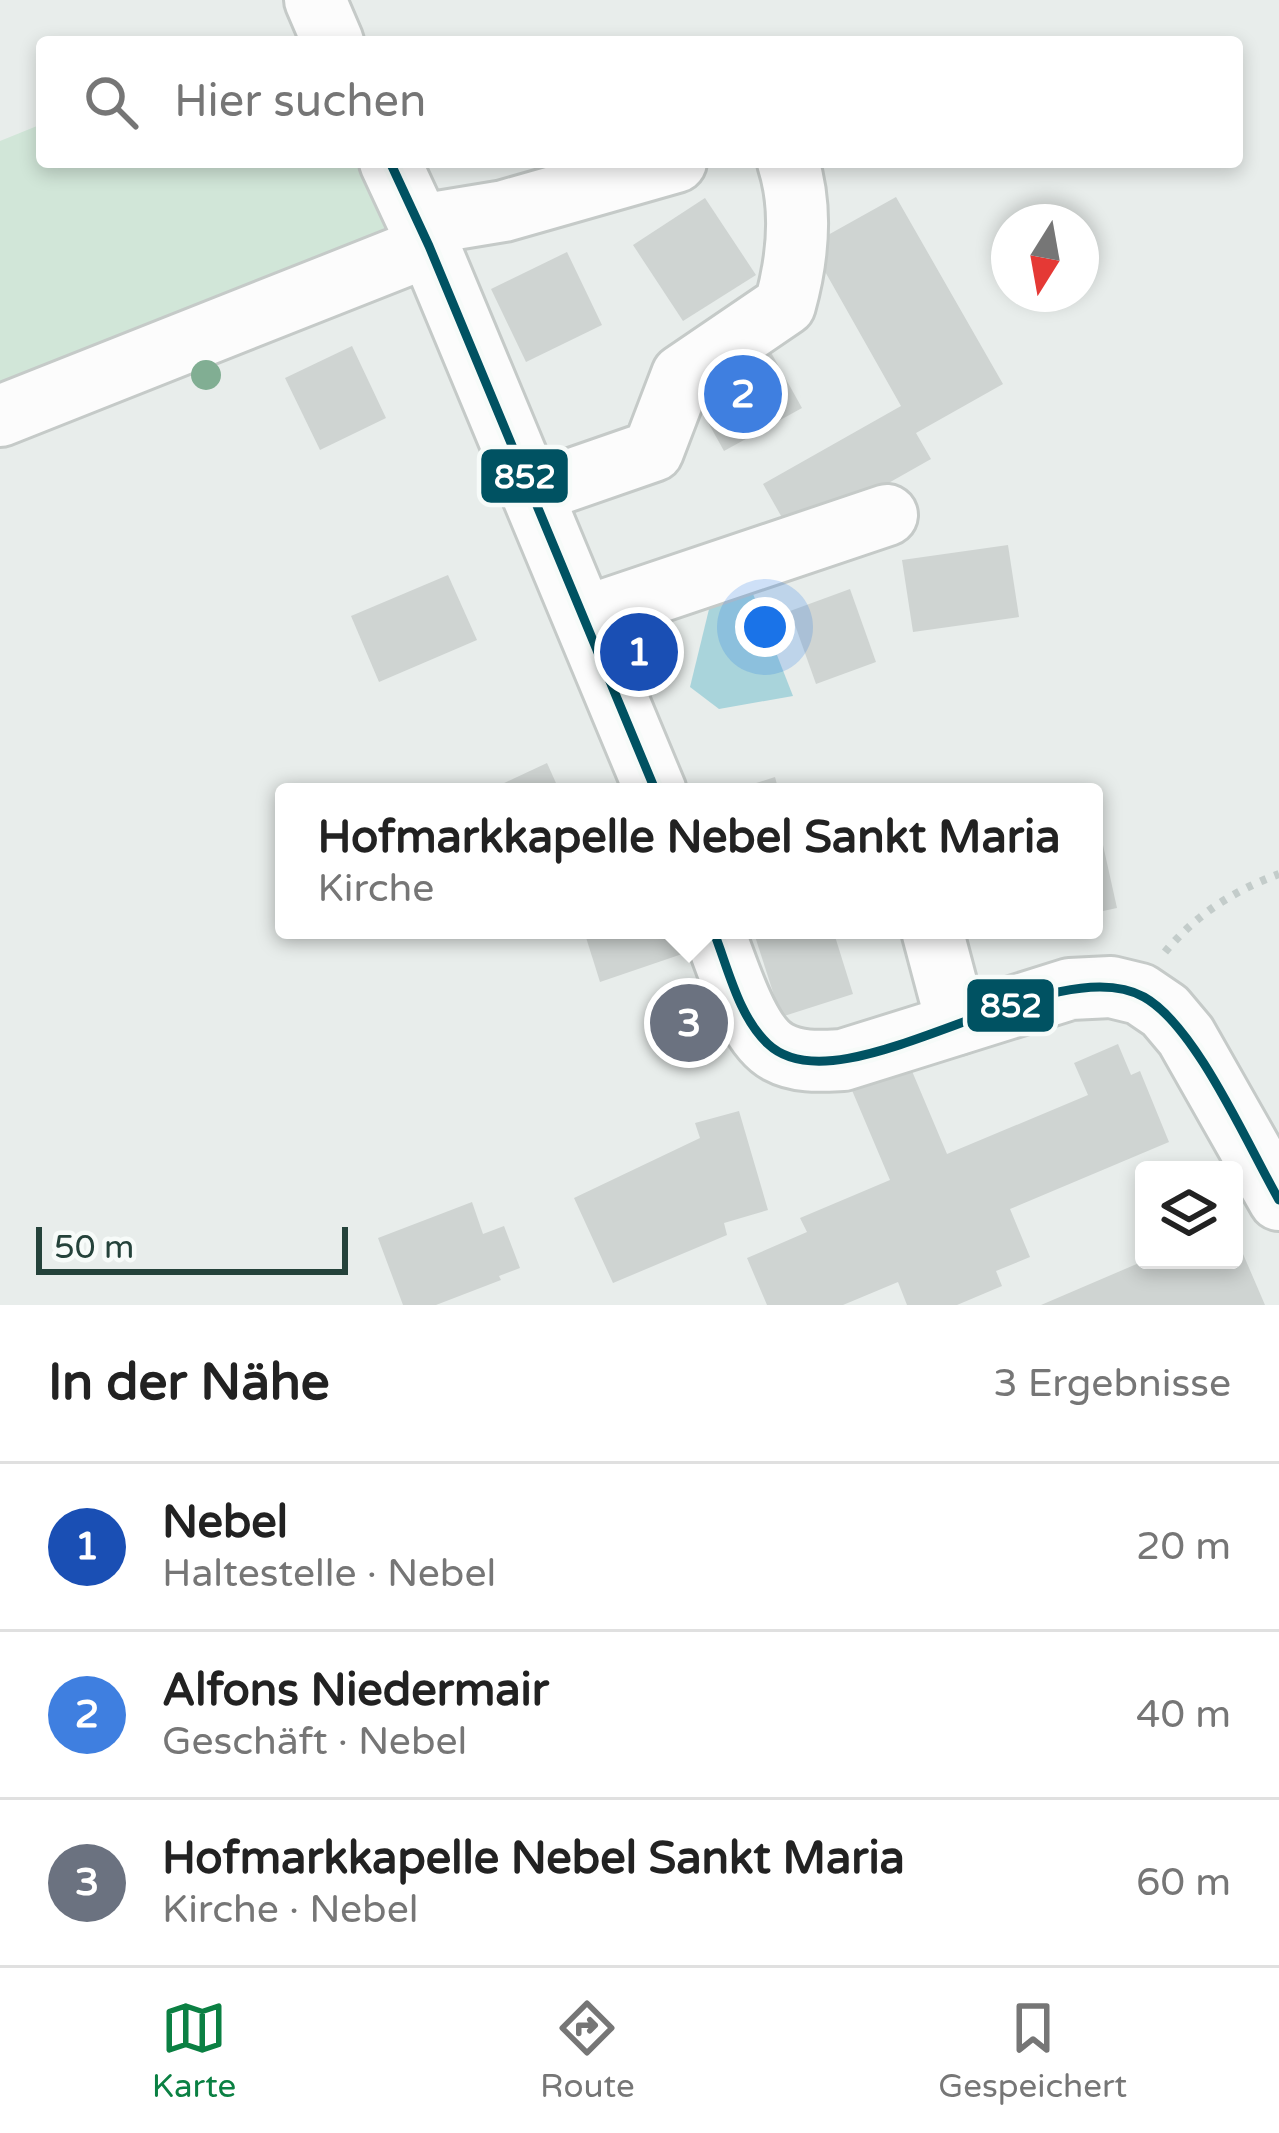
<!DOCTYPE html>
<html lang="de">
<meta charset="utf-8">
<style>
:root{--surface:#fff;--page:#f6f6f6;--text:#222;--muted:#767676;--line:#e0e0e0;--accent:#0b8043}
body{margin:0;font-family:"Varela Round",sans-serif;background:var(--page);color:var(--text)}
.controls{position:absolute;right:36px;bottom:36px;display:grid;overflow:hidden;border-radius:12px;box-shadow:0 6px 18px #0003}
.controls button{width:108px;height:108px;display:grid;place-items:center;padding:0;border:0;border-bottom:3px solid var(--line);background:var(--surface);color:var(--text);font:60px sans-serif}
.compass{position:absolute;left:991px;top:204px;width:108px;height:108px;border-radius:50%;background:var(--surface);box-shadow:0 6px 18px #0003;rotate:191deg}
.scale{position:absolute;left:36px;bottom:30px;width:312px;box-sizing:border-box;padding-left:12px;border:6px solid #24423a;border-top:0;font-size:33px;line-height:42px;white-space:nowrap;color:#24423a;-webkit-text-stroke:9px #f7fbf9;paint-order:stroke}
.you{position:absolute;left:765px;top:627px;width:42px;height:42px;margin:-30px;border:9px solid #fff;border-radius:50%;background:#1a73e8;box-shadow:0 0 0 18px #1a73e833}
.badge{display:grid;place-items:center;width:78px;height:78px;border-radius:50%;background:var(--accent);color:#fff;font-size:39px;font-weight:700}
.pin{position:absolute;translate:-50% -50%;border:6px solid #fff;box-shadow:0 3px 12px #0006}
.popup{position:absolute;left:275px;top:783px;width:828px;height:156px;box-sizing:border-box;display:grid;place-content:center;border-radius:12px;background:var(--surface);filter:drop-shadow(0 3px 9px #0005);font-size:39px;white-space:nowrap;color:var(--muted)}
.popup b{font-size:45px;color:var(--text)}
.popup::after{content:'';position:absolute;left:50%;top:100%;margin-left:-24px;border:24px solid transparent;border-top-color:var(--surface)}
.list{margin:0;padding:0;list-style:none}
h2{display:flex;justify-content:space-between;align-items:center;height:156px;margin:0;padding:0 48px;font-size:51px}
h2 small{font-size:39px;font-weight:400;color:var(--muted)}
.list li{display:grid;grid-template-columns:78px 1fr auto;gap:36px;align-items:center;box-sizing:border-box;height:168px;padding:0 48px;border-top:3px solid var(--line)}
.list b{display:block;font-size:45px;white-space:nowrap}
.list p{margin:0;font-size:39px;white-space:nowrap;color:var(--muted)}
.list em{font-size:39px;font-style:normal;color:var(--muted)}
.icon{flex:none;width:66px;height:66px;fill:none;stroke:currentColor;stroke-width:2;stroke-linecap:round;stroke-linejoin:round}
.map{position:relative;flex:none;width:1279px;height:1305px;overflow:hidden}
.search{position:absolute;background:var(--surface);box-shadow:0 6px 18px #0003;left:36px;right:36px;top:36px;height:132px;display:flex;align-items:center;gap:30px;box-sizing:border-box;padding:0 42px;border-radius:12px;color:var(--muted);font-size:45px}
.sheet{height:660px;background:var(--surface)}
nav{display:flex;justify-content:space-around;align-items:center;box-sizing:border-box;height:168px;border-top:3px solid var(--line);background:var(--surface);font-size:33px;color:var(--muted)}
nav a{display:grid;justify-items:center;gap:6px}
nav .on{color:var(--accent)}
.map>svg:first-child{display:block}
</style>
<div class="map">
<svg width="1279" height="1305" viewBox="0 0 1279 1305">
<rect width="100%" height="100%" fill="#e8edeb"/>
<path fill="#d1e6d8" d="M42 124V162H374L392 234 0 404V141Z"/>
<path fill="#a9d4db" d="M748 581 793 696 719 709 690 687 711 601Z"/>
<g fill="#cfd4d2">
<path d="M896 197 1003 384 916 433 931 459 793 537 763 484 901 406 810 245Z"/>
<path d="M705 198 756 275 683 321 633 245Z"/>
<path d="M567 252 602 325 526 362 491 289Z"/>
<path d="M763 338 802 408 724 451 685 381Z"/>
<path d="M352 346 386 418 320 450 285 378Z"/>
<path d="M1008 545 1019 617 913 632 902 560Z"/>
<path d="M448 575 477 640 379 682 351 616Z"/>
<path d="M850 589 876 662 816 684 790 611Z"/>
<path d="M547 763 560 792H485Z"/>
<path d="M775 777 779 792H731V791Z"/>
<path d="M1103 845 1117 908 1094 913V847Z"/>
<path d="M681 930 688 952 600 982 584 931Z"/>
<path d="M753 930H833L853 994 781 1017Z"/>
<path d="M706 1003 714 1030 673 1044 663 1017Z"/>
<path d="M1118 1044 1131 1075 1140 1071 1169 1142 1010 1209 1030 1257 996 1271 1002 1286 957 1305H907L898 1282 843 1305H767L747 1258 807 1232 800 1218 890 1180 851 1088 909 1064 947 1154 1088 1095 1074 1063Z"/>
<path d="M739 1111 768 1210 724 1223 727 1235 613 1283 574 1198 700 1138 695 1123Z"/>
<path d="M472 1202 483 1234 504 1226 520 1268 499 1276 501 1280 436 1305H403L378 1238Z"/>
<path d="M1234 1233 1265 1305H1041L1146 1260H1234Z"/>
</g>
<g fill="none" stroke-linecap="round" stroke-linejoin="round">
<defs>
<g id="minor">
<path d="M315 0 333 42"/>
<path d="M390 162 429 246 656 792"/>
<path d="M419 225 504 211 676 162"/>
<path d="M0 416 429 246"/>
<path d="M532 493 653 451 682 375 785 305C798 258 803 209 788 162"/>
<path d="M584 617 887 515"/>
<path d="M713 930C727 963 746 1035 778 1052 798 1063 821 1061 843 1060L1070 989 1111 987 1140 994 1165 1011 1186 1036 1279 1200"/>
<path d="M932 930 957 1024"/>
</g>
</defs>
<use href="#minor" stroke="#c5cac8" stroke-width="66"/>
<path stroke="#c3ccca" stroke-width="8" stroke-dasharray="6 9" stroke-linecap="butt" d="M1165 952C1197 914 1233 891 1279 874"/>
<use href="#minor" stroke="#fcfcfc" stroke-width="60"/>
<defs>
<g id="bus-1">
<path d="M390 162 429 246 656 792"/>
<path d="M713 930C728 967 738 1016 768 1044 842 1114 1052 945 1144 997 1196 1026 1248 1146 1279 1200"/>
</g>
</defs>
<use href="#bus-1" stroke="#f7fbf9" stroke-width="18"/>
<use href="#bus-1" stroke="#005262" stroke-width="9"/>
</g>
<circle fill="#81ae93" cx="206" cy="375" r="15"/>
<g stroke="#f7fbf9" stroke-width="4.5">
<rect x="479" y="447" width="91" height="58" rx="12" fill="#005262"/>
<rect x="965" y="977" width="91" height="57" rx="12" fill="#005262"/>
</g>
<g font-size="33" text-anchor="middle" font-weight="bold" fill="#fff">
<text x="525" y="488">852</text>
<text x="1011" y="1017">852</text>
</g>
</svg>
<div class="controls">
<button><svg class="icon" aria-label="layers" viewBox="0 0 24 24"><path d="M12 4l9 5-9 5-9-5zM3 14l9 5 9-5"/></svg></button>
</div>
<svg class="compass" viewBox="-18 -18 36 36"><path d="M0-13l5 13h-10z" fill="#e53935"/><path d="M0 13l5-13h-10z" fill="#767676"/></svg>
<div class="scale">50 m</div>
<div class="you"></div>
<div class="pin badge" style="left:639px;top:652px;background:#1a4fb4">1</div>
<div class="pin badge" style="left:743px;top:394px;background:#3f7fe0">2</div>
<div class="pin badge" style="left:689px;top:1023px;background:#6b7280">3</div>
<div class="popup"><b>Hofmarkkapelle Nebel Sankt Maria</b>Kirche</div>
<div class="search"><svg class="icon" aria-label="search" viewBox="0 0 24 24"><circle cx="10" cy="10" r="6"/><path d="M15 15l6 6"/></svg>Hier suchen</div>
</div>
<section class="sheet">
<h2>In der Nähe<small>3 Ergebnisse</small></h2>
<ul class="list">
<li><span class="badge" style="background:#1a4fb4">1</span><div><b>Nebel</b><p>Haltestelle · Nebel</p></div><em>20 m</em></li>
<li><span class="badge" style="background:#3f7fe0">2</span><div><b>Alfons Niedermair</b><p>Geschäft · Nebel</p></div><em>40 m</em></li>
<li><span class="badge" style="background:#6b7280">3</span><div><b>Hofmarkkapelle Nebel Sankt Maria</b><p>Kirche · Nebel</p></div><em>60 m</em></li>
</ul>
</section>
<nav>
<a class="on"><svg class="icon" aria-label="map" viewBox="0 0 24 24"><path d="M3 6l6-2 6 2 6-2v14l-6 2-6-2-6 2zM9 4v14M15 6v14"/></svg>Karte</a>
<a><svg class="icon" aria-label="directions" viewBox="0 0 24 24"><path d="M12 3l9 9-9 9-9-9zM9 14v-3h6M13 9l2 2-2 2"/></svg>Route</a>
<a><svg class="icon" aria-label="saved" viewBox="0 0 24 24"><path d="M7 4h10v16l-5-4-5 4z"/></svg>Gespeichert</a>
</nav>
